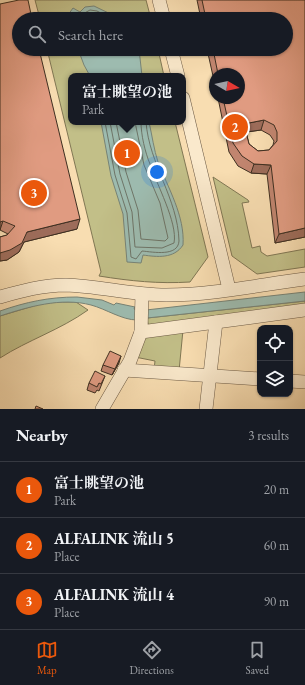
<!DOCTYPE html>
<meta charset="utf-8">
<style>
:root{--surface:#171b24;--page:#20242c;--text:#f1f3f6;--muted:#9ea1a6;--line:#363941;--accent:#ea580c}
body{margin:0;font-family:"EB Garamond","Noto Serif JP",serif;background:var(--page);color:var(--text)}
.controls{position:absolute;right:12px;bottom:12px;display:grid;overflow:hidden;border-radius:8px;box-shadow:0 1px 3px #0004}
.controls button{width:36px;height:36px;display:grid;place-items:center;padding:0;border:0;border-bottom:1px solid var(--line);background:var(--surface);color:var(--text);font:20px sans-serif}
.compass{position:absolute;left:209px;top:68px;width:36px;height:36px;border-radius:50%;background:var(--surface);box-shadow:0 1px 3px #0004;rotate:99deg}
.you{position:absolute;left:157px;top:172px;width:14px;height:14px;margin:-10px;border:3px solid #fff;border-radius:50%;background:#1a73e8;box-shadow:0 0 0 6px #1a73e833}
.badge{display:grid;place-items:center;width:26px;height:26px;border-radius:50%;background:var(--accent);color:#fff;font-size:13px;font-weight:700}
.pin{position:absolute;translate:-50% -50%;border:2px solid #fff;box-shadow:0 1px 4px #0006}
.popup{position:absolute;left:68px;top:73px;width:118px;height:52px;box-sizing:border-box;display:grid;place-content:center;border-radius:8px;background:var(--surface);filter:drop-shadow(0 1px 3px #0005);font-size:13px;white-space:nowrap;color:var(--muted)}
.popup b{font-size:15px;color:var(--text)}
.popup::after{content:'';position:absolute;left:50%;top:100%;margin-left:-8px;border:8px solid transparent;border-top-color:var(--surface)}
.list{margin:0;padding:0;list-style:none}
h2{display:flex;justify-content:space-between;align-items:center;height:52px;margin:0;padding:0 16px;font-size:17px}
h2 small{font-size:13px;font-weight:400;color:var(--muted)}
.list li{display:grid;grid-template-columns:26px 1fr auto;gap:12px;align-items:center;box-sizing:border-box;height:56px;padding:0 16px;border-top:1px solid var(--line)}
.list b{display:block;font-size:15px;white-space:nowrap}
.list p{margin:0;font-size:13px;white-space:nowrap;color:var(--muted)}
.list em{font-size:13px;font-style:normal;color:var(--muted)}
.icon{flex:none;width:22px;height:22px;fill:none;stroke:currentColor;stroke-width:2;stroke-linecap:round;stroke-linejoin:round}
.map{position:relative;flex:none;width:305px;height:409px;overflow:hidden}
.search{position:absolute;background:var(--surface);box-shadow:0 1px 3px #0004;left:12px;right:12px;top:12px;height:44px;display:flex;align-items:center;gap:10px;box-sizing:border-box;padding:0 14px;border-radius:22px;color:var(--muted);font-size:15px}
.sheet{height:220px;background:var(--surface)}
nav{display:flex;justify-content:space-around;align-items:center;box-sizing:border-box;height:56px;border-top:1px solid var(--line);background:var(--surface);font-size:11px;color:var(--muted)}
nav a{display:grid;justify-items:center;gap:2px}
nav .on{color:var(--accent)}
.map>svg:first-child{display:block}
</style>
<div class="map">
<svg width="305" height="409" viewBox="0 0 305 409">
<rect width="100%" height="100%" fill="#f8ddb1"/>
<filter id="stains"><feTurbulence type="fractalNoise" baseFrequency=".005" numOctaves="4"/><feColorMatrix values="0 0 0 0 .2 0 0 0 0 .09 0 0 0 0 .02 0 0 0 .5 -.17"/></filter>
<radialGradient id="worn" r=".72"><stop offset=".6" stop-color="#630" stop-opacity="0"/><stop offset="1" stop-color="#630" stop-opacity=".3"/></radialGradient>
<g fill="#c2bf88" stroke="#807754">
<path d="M35 0H146L151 19H40Z"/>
<path d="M47 49H158L164 76H71V122H175L208 257 190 282C159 284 130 281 99 276L101 272Z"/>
<path d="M213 177 248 200 249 202 242 203 252 248 260 246 261 252 267 256 305 249V267L257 274 232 256Z"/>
<path d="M305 301V305L151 326 148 324 147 318Z"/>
<path d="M57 302H76L88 310C60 330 28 340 0 358V316L40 304Z"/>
<path d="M183 330 179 371 154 370 155 361 135 357 144 338Z"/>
</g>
<g fill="#9dbbaf" stroke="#778376">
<path d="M94 6 121 19H71L68 15 73 8 80 12 85 7Z"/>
<path d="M78 49H139L142 76H90L84 65Z"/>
<path d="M101 122H149C152 135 154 150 158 162 168 188 185 216 183 245 174 259 157 257 143 255L141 263 127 262 123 214 111 176Z"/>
<path d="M305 292V301L147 318 146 310Z"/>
<path d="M77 297 102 300 114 305 116 303 135 307 134 309 137 310V320C122 320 106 309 91 305 61 297 28 307 0 316V311C26 302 49 297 77 297Z"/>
</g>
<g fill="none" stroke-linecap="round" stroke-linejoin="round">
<g stroke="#6e7568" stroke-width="1">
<path d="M74 19 75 15H81L90 10 97 11 112 19"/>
<path d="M105 122 115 175 127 213 131 257 136 259 142 251C153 252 178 257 179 241 178 199 149 164 146 122"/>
<path d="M110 122 120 174 132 212 135 247 162 248 174 243C178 223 156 183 150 164 145 152 141 135 141 122"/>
<path d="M116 122 126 172 138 210 141 239 165 241 168 238 160 203 144 165 135 122"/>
</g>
<defs>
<g id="minor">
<path d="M159 0 164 19"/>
<path d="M171 49 178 76"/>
<path d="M183 98 229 289"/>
<path d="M142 294 141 332 305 310"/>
<path d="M0 297C21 291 43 285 66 285 99 286 132 295 166 295 212 295 259 285 305 279"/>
<path d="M124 370 260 379"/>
<path d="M290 381 305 382"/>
<path d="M102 409 130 361 141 332"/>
<path d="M206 409 216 322"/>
</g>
</defs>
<use href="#minor" stroke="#6c5a45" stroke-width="14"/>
<use href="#minor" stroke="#fae9cc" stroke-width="13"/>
</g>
<g fill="#c1856f" stroke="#3e2f21" fill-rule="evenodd">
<path d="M197 0H305V237L275 243 267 174 251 173 238 166 229 152 218 98H239V74H215V85L207 49H286V19H201ZM261 130 270 135 274 141 273 145 269 150 258 151 249 144 247 136V132Z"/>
<path d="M0 4 77 229 24 242 19 252 7 260 0 261V237L7 235 8 234 0 230Z"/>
<path d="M119 363 112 375 101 371 103 365Z"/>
<path d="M105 376 99 391 97 390 95 393 87 390 89 383Z"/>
</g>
<g fill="#9d6c5a" stroke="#3e2f21">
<path d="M264 120 261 130 246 132 249 123Z"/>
<path d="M254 164 271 165 267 174 251 173Z"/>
<path d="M80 219 77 229 24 242 19 252 7 260 0 261V253L27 232Z"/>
<path d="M3 221 0 230V222Z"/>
<path d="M305 228V237L275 243 279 234Z"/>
<path d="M121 356 119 363 112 375 115 369Z"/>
</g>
<g fill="#e09b81" stroke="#3e2f21" fill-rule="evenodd">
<path d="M19 0H28L32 19H19V49H39L80 219 27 232 22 243 10 250 0 253V237L7 235 15 226 3 221 0 222V4Z"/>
<path d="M202 0H305V228L279 234 271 165 254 164 242 156 233 143 223 98H239V74H218L213 49H286V19H206ZM264 120 274 125 277 132V141L269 150 258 151 249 144 247 136 249 123Z"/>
<path d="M110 351 121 356 115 369 103 365Z"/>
<path d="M95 371 105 376 101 384 99 383 97 387 89 383Z"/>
<path d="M36 406 43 409H35Z"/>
</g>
<rect width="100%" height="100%" filter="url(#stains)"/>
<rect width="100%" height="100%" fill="url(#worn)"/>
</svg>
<div class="controls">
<button><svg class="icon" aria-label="locate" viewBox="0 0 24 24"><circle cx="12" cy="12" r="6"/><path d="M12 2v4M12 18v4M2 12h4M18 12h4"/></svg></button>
<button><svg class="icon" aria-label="layers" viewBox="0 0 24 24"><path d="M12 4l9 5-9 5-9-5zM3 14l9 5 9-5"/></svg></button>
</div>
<svg class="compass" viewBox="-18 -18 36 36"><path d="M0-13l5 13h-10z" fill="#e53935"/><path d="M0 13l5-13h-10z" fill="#9ea1a6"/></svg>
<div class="you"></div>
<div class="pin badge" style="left:127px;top:153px">1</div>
<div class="popup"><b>富士眺望の池</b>Park</div>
<div class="pin badge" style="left:235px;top:127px">2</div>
<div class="pin badge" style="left:34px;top:193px">3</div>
<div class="search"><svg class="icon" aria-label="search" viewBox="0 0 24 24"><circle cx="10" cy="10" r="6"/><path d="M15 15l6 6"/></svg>Search here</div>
</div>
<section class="sheet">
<h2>Nearby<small>3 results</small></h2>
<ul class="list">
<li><span class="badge">1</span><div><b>富士眺望の池</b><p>Park</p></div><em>20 m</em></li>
<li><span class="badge">2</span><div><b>ALFALINK 流山 5</b><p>Place</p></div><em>60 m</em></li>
<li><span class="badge">3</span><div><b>ALFALINK 流山 4</b><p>Place</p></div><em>90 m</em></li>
</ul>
</section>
<nav>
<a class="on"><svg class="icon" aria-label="map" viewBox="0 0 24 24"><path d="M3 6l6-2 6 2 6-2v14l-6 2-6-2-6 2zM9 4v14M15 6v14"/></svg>Map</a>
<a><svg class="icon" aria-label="directions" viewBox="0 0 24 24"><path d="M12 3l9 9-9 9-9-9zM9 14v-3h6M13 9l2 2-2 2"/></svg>Directions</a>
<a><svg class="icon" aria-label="saved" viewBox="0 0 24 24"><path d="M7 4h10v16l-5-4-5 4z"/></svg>Saved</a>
</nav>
